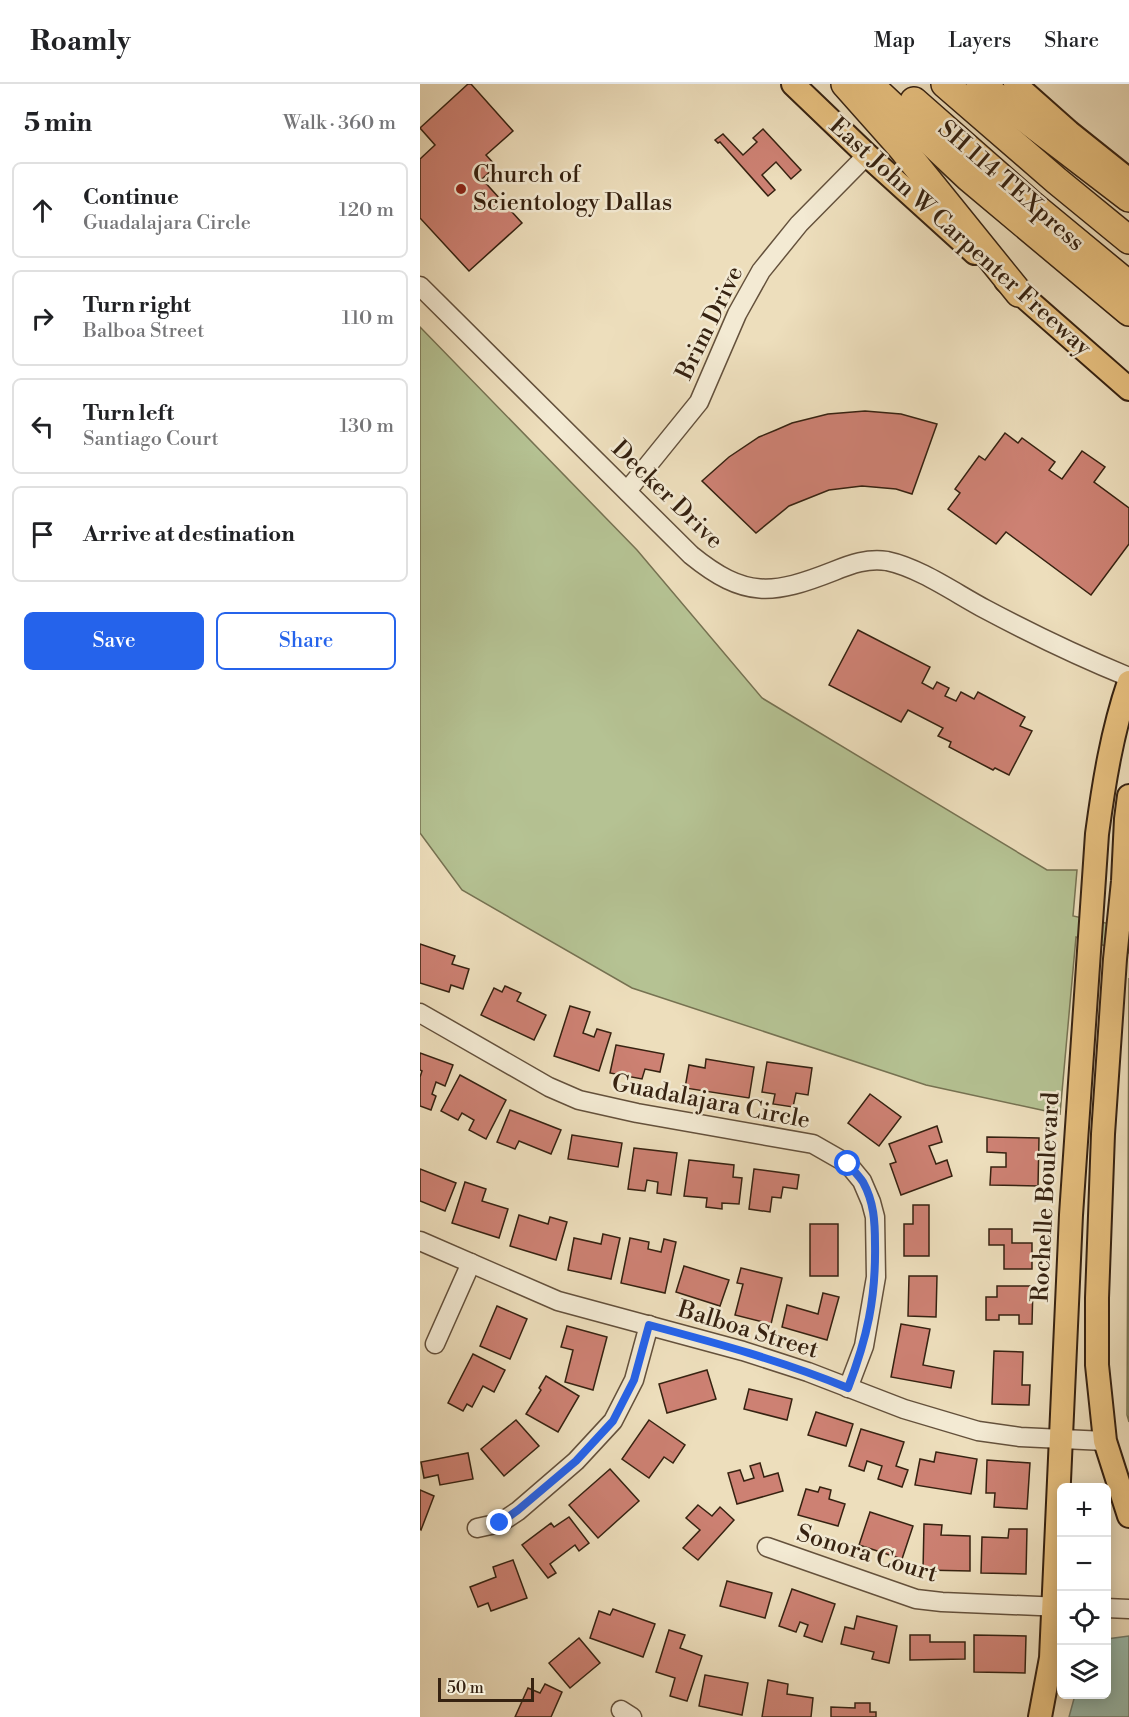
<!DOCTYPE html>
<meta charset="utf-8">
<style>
:root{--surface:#fff;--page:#f6f6f6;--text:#202124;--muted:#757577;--line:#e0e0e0;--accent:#2563eb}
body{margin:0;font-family:"Libre Bodoni",serif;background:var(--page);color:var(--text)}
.controls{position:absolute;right:18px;bottom:18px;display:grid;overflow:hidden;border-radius:9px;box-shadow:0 3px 15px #0003}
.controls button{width:54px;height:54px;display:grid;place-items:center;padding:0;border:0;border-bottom:2px solid var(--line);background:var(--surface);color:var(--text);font:30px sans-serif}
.scale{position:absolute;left:18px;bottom:15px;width:96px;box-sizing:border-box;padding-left:6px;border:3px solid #362211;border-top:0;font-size:16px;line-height:21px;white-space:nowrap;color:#362211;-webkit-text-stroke:4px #f3ead3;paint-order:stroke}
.stop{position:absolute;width:18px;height:18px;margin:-14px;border:4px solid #2563eb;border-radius:50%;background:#fff}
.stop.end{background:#2563eb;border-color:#fff;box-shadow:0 2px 6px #0008}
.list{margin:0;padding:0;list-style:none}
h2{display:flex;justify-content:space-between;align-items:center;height:78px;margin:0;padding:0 24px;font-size:26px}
h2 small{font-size:20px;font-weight:400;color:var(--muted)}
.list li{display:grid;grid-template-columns:39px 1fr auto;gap:18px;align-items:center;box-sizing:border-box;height:96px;margin:0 12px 12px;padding:0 12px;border:2px solid var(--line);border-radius:9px}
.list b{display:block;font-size:22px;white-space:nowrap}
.list p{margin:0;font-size:20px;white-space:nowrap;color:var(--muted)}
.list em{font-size:20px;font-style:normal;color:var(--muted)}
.actions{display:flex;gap:12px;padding:18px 24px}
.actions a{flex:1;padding:14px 0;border:2px solid var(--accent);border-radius:9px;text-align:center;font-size:21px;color:var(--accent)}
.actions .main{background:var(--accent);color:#fff}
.icon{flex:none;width:33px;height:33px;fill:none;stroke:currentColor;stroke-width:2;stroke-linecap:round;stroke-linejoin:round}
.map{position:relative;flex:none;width:709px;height:1633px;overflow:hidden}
header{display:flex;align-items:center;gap:36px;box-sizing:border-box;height:84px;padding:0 30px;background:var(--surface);border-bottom:2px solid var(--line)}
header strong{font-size:28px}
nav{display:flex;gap:33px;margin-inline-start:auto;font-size:21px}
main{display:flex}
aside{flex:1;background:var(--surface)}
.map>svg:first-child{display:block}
</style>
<header>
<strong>Roamly</strong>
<nav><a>Map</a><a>Layers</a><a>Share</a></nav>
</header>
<main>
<aside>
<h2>5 min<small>Walk · 360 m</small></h2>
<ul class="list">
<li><svg class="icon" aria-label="ahead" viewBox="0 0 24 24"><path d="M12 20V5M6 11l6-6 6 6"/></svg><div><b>Continue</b><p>Guadalajara Circle</p></div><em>120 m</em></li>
<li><svg class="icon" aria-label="right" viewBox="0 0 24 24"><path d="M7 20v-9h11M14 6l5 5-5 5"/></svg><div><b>Turn right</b><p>Balboa Street</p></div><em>110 m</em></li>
<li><svg class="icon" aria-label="left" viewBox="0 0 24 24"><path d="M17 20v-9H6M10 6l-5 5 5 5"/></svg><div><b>Turn left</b><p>Santiago Court</p></div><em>130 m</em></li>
<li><svg class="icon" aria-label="arrive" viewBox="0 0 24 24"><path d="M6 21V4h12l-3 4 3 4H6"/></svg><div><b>Arrive at destination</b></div></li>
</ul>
<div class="actions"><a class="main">Save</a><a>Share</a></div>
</aside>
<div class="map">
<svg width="709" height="1633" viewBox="0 0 709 1633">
<rect width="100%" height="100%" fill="#eddebc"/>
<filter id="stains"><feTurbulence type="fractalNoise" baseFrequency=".00333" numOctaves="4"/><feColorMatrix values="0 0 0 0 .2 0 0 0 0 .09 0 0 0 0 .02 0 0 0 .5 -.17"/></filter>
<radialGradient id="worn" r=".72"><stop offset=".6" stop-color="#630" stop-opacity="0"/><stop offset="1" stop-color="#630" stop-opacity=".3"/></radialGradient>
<g fill="#b5c293" stroke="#767252" stroke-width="1.5">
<path d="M0 243 217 466 342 614 627 786H657L653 832 709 844V869L656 853 640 1030 506 1001 212 904 42 806 0 749Z"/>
<path d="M709 894V1338L707 1331Z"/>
</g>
<path fill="#99bcae" stroke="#717e6f" stroke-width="1.5" d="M709 1552V1633H649L655 1611 686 1610 687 1555Z"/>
<g fill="#cd8173" stroke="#362211" stroke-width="1.5">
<path d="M48 0H51L93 47 66 71 76 82 62 95 102 139 49 187 0 134V75L15 61 0 44Z"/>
<path d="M343 45 381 86 371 95 356 78 342 91 355 106 348 112 300 58 298 59 295 56 303 50 323 71 337 58 333 54Z"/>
<path d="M445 327 481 330 517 340 492 410 476 405 442 402 409 406 369 422 336 449 282 397 309 373 339 353 356 346 372 339 408 330Z"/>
<path d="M585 349 598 359 602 354 635 378 629 386 642 395 662 367 685 383 674 398 709 424V460L671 511 586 448 576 460 528 425 540 409 535 405 559 372 565 376Z"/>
<path d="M438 546 510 583 502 599 513 605 517 598 529 604 525 612 536 617 541 608 554 615 558 608 605 633 600 642 612 647 589 691 575 684 573 686 529 663 531 658 518 652 523 644 488 626 481 638 409 601Z"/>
<path d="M0 860 35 872 32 880 49 885 43 905 31 901 29 908 0 899Z"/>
<path d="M85 902 101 909 97 917 126 931 114 956 61 931 74 904 82 908Z"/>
<path d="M150 922 170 928 163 949 174 953 177 945 191 949 179 987 134 972Z"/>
<path d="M196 961 244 970 240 988 225 985 222 995 190 989Z"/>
<path d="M0 969 33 981 25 1002 16 998 12 1010 16 1012 11 1026 0 1022V993L2 987 0 986Z"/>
<path d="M286 975 334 983 329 1014 265 1004 269 981 285 984Z"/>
<path d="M347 978 392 984 388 1011 376 1009 373 1023 353 1020 355 1010 342 1008Z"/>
<path d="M40 991 86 1016 66 1055 49 1046 54 1036 42 1029 38 1036 21 1027Z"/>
<path d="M450 1010 481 1033 459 1062 428 1039Z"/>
<path d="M90 1026 141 1046 131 1070 99 1057 95 1065 77 1058Z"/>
<path d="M517 1042 522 1058 509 1062 516 1080 527 1076 532 1092 481 1111 470 1080 476 1078 469 1060Z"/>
<path d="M152 1051 202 1059 198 1083 148 1075Z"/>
<path d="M567 1053 619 1054 618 1102 570 1101 571 1083H586V1069L567 1068Z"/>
<path d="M214 1064 257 1069 251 1111 237 1109 238 1098 227 1096 225 1107 208 1105Z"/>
<path d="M269 1076 314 1081 313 1093 322 1094 319 1120 302 1119V1125L286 1123 287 1114 264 1112Z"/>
<path d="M0 1085 36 1099 25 1127 0 1117Z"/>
<path d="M334 1085 379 1091 377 1105 363 1103 361 1114 352 1113 350 1128 329 1125Z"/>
<path d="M45 1098 66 1105 62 1117 88 1125 79 1154 32 1139Z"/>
<path d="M493 1121H509V1172H484V1140H493Z"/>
<path d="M99 1131 128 1140 130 1133 147 1138 136 1176 90 1162Z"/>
<rect x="390" y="1140" width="28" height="52"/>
<path d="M569 1145H592V1159H612V1185H584V1161H569Z"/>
<path d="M183 1150 200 1154 191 1195 148 1186 154 1154 181 1160Z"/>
<path d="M210 1154 229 1158 228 1165 241 1168 244 1155 256 1158 245 1209 201 1199Z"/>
<path d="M264 1182 309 1196 300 1222 256 1208Z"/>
<path d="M321 1184 362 1194 351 1240 315 1231 323 1200 317 1199Z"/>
<path d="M489 1192H517L516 1233 488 1232Z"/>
<path d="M577 1202H613L612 1240H599V1231H579V1236H566V1213H577Z"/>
<path d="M403 1209 419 1213 407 1256 362 1243 367 1221 398 1230Z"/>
<path d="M77 1222 107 1235 90 1275 60 1262Z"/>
<path d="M481 1240 510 1245 503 1281 534 1287 531 1304 471 1293Z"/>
<path d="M147 1242 187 1253 173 1306 145 1298 153 1266 141 1263Z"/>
<path d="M574 1267 603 1268 602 1301H610L609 1321 572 1320Z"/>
<path d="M53 1270 85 1286 74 1308 63 1302 52 1323 47 1320 43 1327 28 1319Z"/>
<path d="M287 1286 296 1315 247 1329 239 1300Z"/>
<path d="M126 1292 159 1312 138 1348 106 1330 121 1306 119 1304Z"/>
<path d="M329 1305 372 1315 367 1336 324 1325Z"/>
<path d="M396 1328 433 1340 426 1362 388 1351Z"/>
<path d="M96 1336 119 1362 84 1392 61 1365Z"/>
<path d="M229 1336 265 1361 253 1379 244 1373 229 1394 202 1375Z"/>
<path d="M441 1345 484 1358 476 1382 488 1386 482 1403 458 1395 462 1382 447 1377 444 1387 429 1382Z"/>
<path d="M516 1368 557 1375 551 1410 495 1401 500 1375 514 1378Z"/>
<path d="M48 1369 53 1395 20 1401 18 1391 4 1394 1 1378Z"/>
<path d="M567 1376 610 1379 607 1425 574 1423 575 1409H566Z"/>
<path d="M340 1379 344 1393 358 1389 363 1407 317 1420 308 1389 320 1386 324 1397 334 1394 330 1382Z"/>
<path d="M190 1385 219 1417 178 1454 149 1421Z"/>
<path d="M400 1403 411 1406 409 1415 425 1420 418 1442 378 1431 386 1405 398 1408Z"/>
<path d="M0 1406 14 1412 1 1446 0 1445Z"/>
<path d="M278 1421 292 1432 300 1423 314 1436 278 1476 263 1464 280 1446 266 1434Z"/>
<path d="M450 1428 493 1442 482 1475 439 1461Z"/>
<path d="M149 1433 169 1459 159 1467 155 1461 130 1480 136 1489 128 1494 102 1461 131 1439 134 1443Z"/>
<path d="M504 1440 522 1441 521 1451 550 1452V1487L503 1486Z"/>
<path d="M589 1445H607L606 1490 561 1489 562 1453 588 1454Z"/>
<path d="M93 1476 107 1514 71 1527 68 1519 58 1523 50 1503 76 1493 73 1483Z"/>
<path d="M307 1497 352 1509 345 1534 300 1522Z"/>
<path d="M372 1505 415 1520 402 1558 384 1552 388 1541 380 1538 376 1548 359 1542Z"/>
<path d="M193 1525 235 1540 223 1573 170 1554 179 1527 190 1531Z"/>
<path d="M437 1532 477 1542 469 1579 452 1575 454 1568 421 1560 425 1543 434 1545Z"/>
<path d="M249 1546 265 1551 260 1564 282 1572 267 1617 250 1612 255 1594 236 1588Z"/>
<path d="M490 1551H510V1558H545V1575L490 1576Z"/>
<path d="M554 1551 606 1552 605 1589 554 1588Z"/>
<path d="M159 1554 180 1579 150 1604 129 1579Z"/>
<path d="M285 1591 328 1599 322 1631 279 1622Z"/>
<path d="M348 1596 368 1600 367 1610 393 1614 391 1633H342Z"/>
<path d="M125 1600 142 1608 131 1633H95L108 1604 120 1609Z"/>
<path d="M435 1619H450V1628H456V1633H411V1623L435 1624Z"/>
</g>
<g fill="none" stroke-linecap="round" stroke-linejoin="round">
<defs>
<g id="minor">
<path d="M0 202 271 471C325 515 353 511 414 487 431 480 448 474 467 477 500 484 535 509 565 525 612 550 660 573 709 593"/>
<path d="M207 407 279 318 317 230 341 187 379 140 447 71"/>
<path d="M0 929 129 1003 159 1016 217 1029 393 1060 428 1080 442 1097 451 1118 455 1133 456 1193 444 1262 428 1304"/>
<path d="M0 1157 138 1217 323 1267 388 1288 484 1325 558 1347 600 1353 685 1357"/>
<path d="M15 1260 51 1179"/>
<path d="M57 1444 80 1439 98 1427 156 1377 193 1337 214 1296 229 1241"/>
<path d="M347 1463 496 1515 522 1518 642 1523"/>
<path d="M686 1524 709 1525"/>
<path d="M201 1626 212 1633"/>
</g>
<g id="major">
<path d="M373 0 447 71 555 169"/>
<path d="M595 0 649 48 709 96"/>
<path d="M586 197 709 305"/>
<path d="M709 712 706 735 703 797 695 875 683 1050 677 1214V1281L685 1357 709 1432"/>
<path d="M620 1633 631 1574 651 1131 677 750C684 698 692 648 709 598"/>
</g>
<g id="highway">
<path d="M425 0 481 63 599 209"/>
<path d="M449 0 549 94 709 228"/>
<path d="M525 0 637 97 709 156"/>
<path d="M560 0 709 114"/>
<path d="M494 17 611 120 709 201"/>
</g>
</defs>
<use href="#minor" stroke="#64513c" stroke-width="21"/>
<use href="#major" stroke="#362211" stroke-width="26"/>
<use href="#highway" stroke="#362211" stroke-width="30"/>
<use href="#minor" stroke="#f3ead3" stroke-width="18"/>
<use href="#major" stroke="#e6bf7e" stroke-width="22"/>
<use href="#highway" stroke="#e6bf7e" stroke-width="27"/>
</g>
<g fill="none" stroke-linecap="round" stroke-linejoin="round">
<path stroke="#2563eb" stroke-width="8" d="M80 1439 98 1426 156 1377 193 1337 214 1296 229 1241C296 1259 363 1277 428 1304 447 1254 456 1215 455 1160 455 1138 454 1118 443 1098 439 1092 433 1086 428 1080"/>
</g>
<circle fill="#8f2418" stroke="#f3ead3" stroke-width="2" cx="41" cy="105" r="6"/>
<g text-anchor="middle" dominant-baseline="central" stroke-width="5" stroke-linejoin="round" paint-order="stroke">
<g font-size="24" fill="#362211" stroke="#f3ead3" text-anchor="start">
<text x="53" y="91">Church of<tspan x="53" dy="28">Scientology Dallas</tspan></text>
</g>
<g font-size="24" fill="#362211" stroke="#f3ead3">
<text transform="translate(591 102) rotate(41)">SH 114 TEXpress</text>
<text transform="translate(540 153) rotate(42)">East John W Carpenter Freeway</text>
<text transform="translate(290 239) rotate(-64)">Brim Drive</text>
<text transform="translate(247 411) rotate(44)">Decker Drive</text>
<text transform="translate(291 1018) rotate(11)">Guadalajara Circle</text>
<text transform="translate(626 1113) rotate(-87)">Rochelle Boulevard</text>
<text transform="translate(328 1246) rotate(17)">Balboa Street</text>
<text transform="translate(447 1470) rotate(17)">Sonora Court</text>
</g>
</g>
<rect width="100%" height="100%" filter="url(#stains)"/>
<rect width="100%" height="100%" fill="url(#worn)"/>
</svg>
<div class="controls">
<button>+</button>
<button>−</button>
<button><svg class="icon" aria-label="locate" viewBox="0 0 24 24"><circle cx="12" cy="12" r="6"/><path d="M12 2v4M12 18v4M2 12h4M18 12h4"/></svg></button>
<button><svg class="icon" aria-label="layers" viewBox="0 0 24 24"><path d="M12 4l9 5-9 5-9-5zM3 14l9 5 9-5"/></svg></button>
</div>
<div class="scale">50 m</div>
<div class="stop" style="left:428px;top:1080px"></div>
<div class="stop end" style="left:80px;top:1439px"></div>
</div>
</main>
